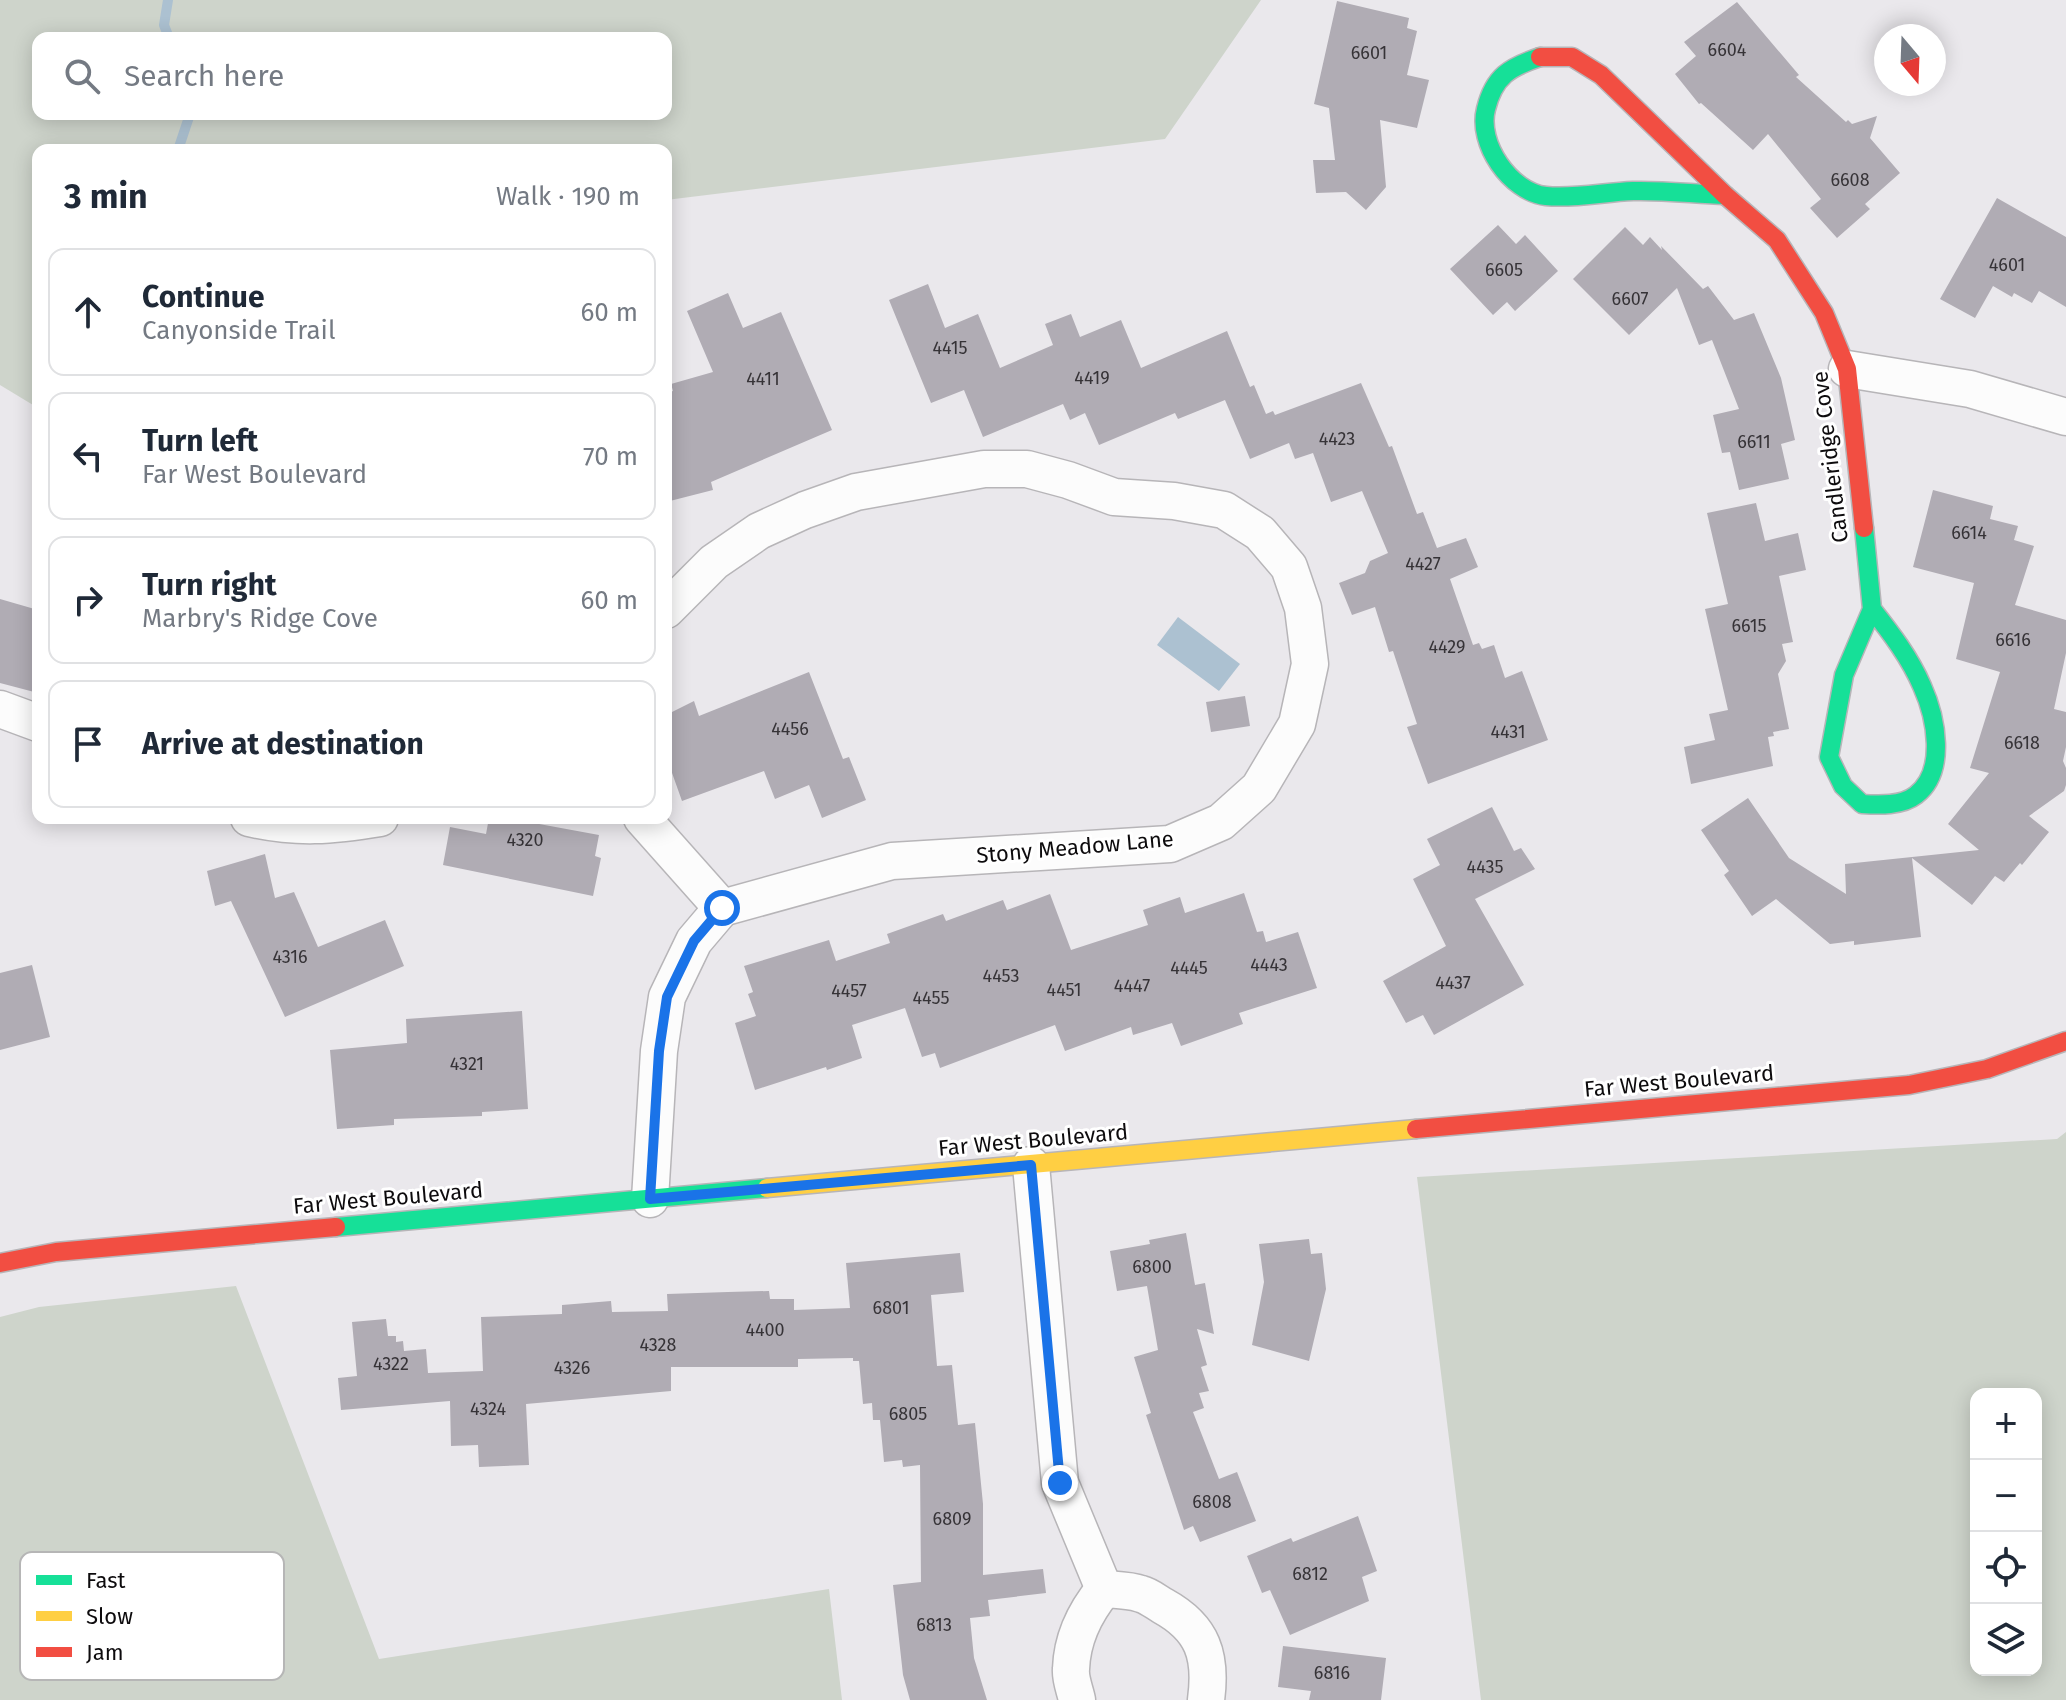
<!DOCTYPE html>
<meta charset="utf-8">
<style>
:root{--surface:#fff;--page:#f2f2f3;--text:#1f2937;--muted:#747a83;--line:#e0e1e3}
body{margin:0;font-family:"Fira Sans",sans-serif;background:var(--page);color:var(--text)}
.controls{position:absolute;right:24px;bottom:24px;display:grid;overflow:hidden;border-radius:16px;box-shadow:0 4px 20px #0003}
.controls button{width:72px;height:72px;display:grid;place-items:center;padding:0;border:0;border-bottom:2px solid var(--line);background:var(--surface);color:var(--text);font:40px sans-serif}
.compass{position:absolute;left:1874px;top:24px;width:72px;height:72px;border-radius:50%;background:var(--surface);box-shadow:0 4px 20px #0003;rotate:161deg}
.stop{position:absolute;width:24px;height:24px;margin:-18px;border:6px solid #1a73e8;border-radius:50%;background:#fff}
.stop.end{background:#1a73e8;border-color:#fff;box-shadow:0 2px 8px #0008}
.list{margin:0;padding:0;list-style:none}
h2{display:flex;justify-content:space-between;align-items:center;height:104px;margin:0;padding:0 32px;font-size:34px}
h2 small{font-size:26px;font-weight:400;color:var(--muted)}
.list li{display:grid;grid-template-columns:52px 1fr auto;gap:24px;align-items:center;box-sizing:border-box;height:128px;margin:0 16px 16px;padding:0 16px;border:2px solid var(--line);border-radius:16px}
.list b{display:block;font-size:30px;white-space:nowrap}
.list p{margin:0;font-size:26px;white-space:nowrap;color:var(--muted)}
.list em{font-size:26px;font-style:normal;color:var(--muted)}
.icon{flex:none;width:44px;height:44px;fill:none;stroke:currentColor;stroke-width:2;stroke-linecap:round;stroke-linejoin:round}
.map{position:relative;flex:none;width:2066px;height:1700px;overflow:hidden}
.search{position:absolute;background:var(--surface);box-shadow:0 4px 20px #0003;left:32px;top:32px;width:640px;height:88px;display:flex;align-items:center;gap:20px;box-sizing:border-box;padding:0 28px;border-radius:16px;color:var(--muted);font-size:30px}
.panel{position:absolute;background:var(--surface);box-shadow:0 4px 20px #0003;left:32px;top:144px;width:640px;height:680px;border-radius:16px}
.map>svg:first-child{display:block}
</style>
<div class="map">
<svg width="2066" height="1700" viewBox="0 0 2066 1700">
<rect width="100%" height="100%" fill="#eae8ec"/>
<g fill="#ced4cb" fill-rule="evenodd">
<path d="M0 0H1261L1165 139 666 200V150H38V408L0 385ZM38 38H666V114H38Z"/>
<path d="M2066 1132V1700H1481L1417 1177 2057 1139ZM1976 1394H2036V1670H1976Z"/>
<path d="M236 1286 379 1659 829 1589 842 1700H0V1317L39 1307Z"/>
</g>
<path fill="#acc1d1" d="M1178 617 1240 664 1219 691 1157 645Z"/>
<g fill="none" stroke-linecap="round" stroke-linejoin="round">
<g stroke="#acc1d1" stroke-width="10">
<path d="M168 0 164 25 169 38"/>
<path d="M178 150 190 114"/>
</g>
</g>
<g fill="#b0acb4">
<path d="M1337 1 1409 18 1407 28 1417 31 1407 75 1429 80 1417 128 1380 120 1386 187 1366 210 1346 192 1316 193 1313 160H1335L1329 108 1314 104Z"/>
<path d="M1737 2 1799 75 1796 77 1846 122 1848 120 1852 124 1877 116 1870 138 1900 173 1865 204 1870 209 1837 238 1810 208 1821 199 1768 134 1753 150 1701 103 1699 104 1675 74 1696 56 1684 42Z"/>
<path d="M1997 198 2066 237V307L2039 291 2032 303 2014 293 2012 297 1993 286 1975 318 1940 299Z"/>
<path d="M1498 225 1516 244 1525 235 1558 271 1515 311 1507 302 1493 315 1450 269Z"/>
<path d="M1625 227 1643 245 1650 237 1662 250 1661 246 1703 289 1708 286 1734 320 1754 313 1781 378 1795 440 1781 444 1789 479 1739 490 1730 452 1722 453 1713 415 1739 409 1712 340 1699 345 1677 288 1629 335 1573 279Z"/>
<path d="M928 284 945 328 978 314 1000 368 1053 345 1045 324 1071 314 1080 337 1121 320 1141 368 1227 331 1250 387 1254 385 1266 414 1273 411 1275 415 1361 383 1389 447 1392 446 1417 514 1423 512 1437 548 1466 538 1478 567 1450 579 1473 645 1479 643 1482 649 1494 645 1505 678 1522 671 1548 740 1428 784 1407 727 1417 724 1393 651 1389 652 1375 607 1352 615 1339 583 1365 573 1370 561 1388 553 1362 491 1331 502 1313 453 1295 459 1289 443 1250 459 1225 400 1178 419 1175 413 1099 445 1085 413 1070 420 1063 404 983 437 964 390 931 403 889 300Z"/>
<path d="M728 293 743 328 781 312 832 430 711 482 713 490 666 502V393L673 391 671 384 713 372 687 311Z"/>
<path d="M1933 490 1993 506 1990 519 2018 526 2014 540 2034 546 2015 605 2066 620V653L2054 709 2066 712V747L2063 761 2066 768V785L2064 791 2029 816 2049 832 2022 865 2020 863 2004 882 1995 876 1972 905 1912 858 1921 937 1854 945V941L1830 944 1776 899 1752 916 1724 875 1729 871 1701 830 1748 798 1789 858 1846 894 1845 864 1979 850 1948 824 1989 773 1970 768 2000 672 1956 659 1974 583 1913 567Z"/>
<path d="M1756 503 1765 541 1798 533 1806 570 1779 576 1793 642 1782 644 1786 661 1778 674 1789 729 1773 732 1774 736 1768 737 1773 766 1691 784 1684 747 1715 740 1709 714 1728 710 1705 609 1728 604 1707 513Z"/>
<path d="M0 599 38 610V693L0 683Z"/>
<path d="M809 672 843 759 849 757 866 800 822 818 809 785 775 799 764 771 682 801 666 756V715L694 701 699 716Z"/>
<path d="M1245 696 1250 726 1211 732 1206 702Z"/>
<path d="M1492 807 1514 851 1521 848 1535 869 1475 899 1524 985 1434 1035 1423 1015 1406 1023 1383 981 1446 946 1413 879 1440 865 1427 839Z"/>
<path d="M489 818H507L599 835 595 856 601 858 593 896 443 865 450 827 486 834Z"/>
<path d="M265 854 275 898 294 892 318 947 385 920 404 966 285 1017 231 901 215 906 207 871Z"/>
<path d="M1244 893 1257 932 1263 931 1266 942 1298 932 1317 988 1239 1013 1243 1024 1181 1046 1172 1023 1133 1035 1131 1027 1065 1051 1055 1025 940 1068 935 1053 922 1057 905 1008 852 1025 862 1058 827 1070 826 1067 755 1090 735 1023 756 1016 748 994 753 992 744 966 829 940 836 961 890 943 887 934 943 914 946 921 1003 900 1007 910 1050 894 1071 950 1148 925 1143 910 1180 897 1185 913Z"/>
<path d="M32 965 50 1037 0 1050V973Z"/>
<path d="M522 1011 528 1109 482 1112V1116L394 1119V1125L337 1129 330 1050 407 1043 406 1019Z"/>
<path d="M1186 1233 1195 1285 1205 1283 1214 1334 1197 1329 1207 1365 1201 1367 1209 1391 1199 1393 1204 1408 1193 1412 1219 1479 1237 1472 1256 1521 1200 1542 1193 1526 1184 1530 1146 1415 1151 1413 1134 1357 1158 1350 1147 1286 1117 1291 1110 1251 1150 1244 1149 1240Z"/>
<path d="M1309 1239 1311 1254 1322 1253 1326 1289 1309 1361 1252 1345 1264 1282 1259 1244Z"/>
<path d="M960 1253 964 1292 931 1295 937 1366 952 1365 958 1425 975 1423 983 1504V1575L1043 1569 1046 1593 988 1600 990 1616 970 1618 974 1658 987 1700H910L903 1675 893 1585 921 1582 920 1465 903 1467 902 1460 884 1462 880 1420H873L872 1403 863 1404 859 1361H853V1358L798 1359V1367H671V1391L526 1404 529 1465 479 1467 478 1445 451 1446 450 1401 341 1410 338 1378 357 1376 352 1322 386 1319 388 1336H396V1342L403 1341 404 1351 426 1349 428 1373 483 1371 481 1317 562 1314V1305L611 1301 612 1312 668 1311 667 1294 728 1292 769 1291 770 1299H794V1310L850 1308 846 1263Z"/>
<path d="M1358 1516 1377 1571 1362 1577 1369 1601 1290 1635 1270 1590 1262 1593 1247 1556 1291 1538 1293 1542Z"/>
<path d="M1283 1646 1386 1658 1381 1700H1309L1311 1691 1278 1687Z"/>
</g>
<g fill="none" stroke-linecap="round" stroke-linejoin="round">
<defs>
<g id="street">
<path d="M1847 369 1970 389 2066 417"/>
<path d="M666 610 714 562 759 531 805 510 856 492 984 469H1027L1068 480 1114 497 1174 501 1224 510 1260 533 1289 567 1303 608 1310 664 1297 724 1259 788 1221 822 1170 844 892 861 722 908"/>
<path d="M0 709 38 723"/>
<path d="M249 818C296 829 333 826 380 818"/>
<path d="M642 818 722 908"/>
<path d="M1031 1165 1060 1483 1104 1589"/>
<path d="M650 1199 659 1051 667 997 694 941 722 908"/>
<path d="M1104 1589C1116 1590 1130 1590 1141 1594 1149 1596 1156 1602 1163 1606 1203 1628 1212 1656 1206 1700"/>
<path d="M1077 1700C1075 1690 1070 1679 1071 1669 1072 1639 1085 1612 1104 1589"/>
</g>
<g id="fast">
<path d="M1540 57C1510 67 1494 76 1486 109 1477 143 1510 192 1546 196 1574 199 1605 192 1633 191 1663 190 1694 194 1725 195"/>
<path d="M1864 528 1872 609 1844 675 1829 757 1843 786 1862 804C1879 805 1902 806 1916 795 1947 771 1936 717 1922 686 1910 658 1891 633 1872 609"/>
<path d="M336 1227 767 1188"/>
</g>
<path id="slow" d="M767 1188 1416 1129"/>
<g id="jam">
<path d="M1540 57H1572L1601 75 1725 195 1777 240 1824 313 1847 369 1864 528"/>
<path d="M1416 1129 1909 1085 1987 1069 2066 1041"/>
<path d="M0 1263 56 1252 336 1227"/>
</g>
</defs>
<use href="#street" stroke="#b7b5b8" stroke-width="39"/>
<use href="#fast" stroke="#b7b5b8" stroke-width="21"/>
<use href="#slow" stroke="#b7b5b8" stroke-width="21"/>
<use href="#jam" stroke="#b7b5b8" stroke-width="21"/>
<use href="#street" stroke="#fcfcfc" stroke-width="36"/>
<use href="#fast" stroke="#16e098" stroke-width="18"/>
<use href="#slow" stroke="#ffcf43" stroke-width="18"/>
<use href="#jam" stroke="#f24e42" stroke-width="18"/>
</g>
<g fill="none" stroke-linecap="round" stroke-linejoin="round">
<path stroke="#1a73e8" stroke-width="10" d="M722 908 694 941 667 997 659 1051 650 1199 1031 1165 1060 1483"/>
</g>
<g text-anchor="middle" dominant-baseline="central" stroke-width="6" stroke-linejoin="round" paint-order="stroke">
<g font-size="18" fill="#363337">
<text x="1727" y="50">6604</text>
<text x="1369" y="53">6601</text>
<text x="1850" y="180">6608</text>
<text x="2007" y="265">4601</text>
<text x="1504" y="270">6605</text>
<text x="1630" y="299">6607</text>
<text x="950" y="348">4415</text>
<text x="1092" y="378">4419</text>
<text x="763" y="379">4411</text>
<text x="1337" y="439">4423</text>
<text x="1754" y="442">6611</text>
<text x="1969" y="533">6614</text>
<text x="1423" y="564">4427</text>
<text x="1749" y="626">6615</text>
<text x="2013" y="640">6616</text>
<text x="1447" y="647">4429</text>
<text x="790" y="729">4456</text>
<text x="1508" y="732">4431</text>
<text x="2022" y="743">6618</text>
<text x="525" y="840">4320</text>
<text x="1485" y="867">4435</text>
<text x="290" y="957">4316</text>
<text x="1269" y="965">4443</text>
<text x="1189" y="968">4445</text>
<text x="1001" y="976">4453</text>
<text x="1453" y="983">4437</text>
<text x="1132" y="986">4447</text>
<text x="1064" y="990">4451</text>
<text x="849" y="991">4457</text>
<text x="931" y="998">4455</text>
<text x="467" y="1064">4321</text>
<text x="1152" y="1267">6800</text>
<text x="891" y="1308">6801</text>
<text x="765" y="1330">4400</text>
<text x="658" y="1345">4328</text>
<text x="391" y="1364">4322</text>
<text x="572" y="1368">4326</text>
<text x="488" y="1409">4324</text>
<text x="908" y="1414">6805</text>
<text x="1212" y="1502">6808</text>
<text x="952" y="1519">6809</text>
<text x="1310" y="1574">6812</text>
<text x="934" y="1625">6813</text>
<text x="1332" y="1673">6816</text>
</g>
<g font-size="22" fill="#0d0b0d" stroke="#fff">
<text transform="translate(1830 457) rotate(-97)">Candleridge Cove</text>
<text transform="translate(1075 847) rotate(-5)">Stony Meadow Lane</text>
<text transform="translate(1679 1081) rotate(-5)">Far West Boulevard</text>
<text transform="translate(1033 1140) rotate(-5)">Far West Boulevard</text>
<text transform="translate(388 1198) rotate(-5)">Far West Boulevard</text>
</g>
</g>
<rect x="20" y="1552" width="264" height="128" rx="12" fill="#fff" stroke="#b6b6b6" stroke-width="2"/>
<rect x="36" y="1575" width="36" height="10" fill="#16e098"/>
<rect x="36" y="1611" width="36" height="10" fill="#ffcf43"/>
<rect x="36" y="1647" width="36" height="10" fill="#f24e42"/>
<g font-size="22" fill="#0d0b0d">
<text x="86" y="1588">Fast</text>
<text x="86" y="1624">Slow</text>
<text x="86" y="1660">Jam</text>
</g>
</svg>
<div class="controls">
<button>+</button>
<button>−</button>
<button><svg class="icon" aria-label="locate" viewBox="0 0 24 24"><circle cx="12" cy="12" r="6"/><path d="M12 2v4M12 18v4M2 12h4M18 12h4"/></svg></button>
<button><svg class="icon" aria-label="layers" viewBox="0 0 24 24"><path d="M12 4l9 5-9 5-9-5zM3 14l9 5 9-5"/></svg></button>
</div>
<svg class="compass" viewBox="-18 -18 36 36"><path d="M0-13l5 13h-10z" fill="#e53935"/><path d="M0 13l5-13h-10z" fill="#747a83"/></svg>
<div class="stop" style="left:722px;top:908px"></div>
<div class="stop end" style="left:1060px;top:1483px"></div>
<div class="search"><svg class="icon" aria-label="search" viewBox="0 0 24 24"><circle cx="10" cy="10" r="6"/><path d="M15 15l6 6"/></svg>Search here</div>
<section class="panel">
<h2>3 min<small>Walk · 190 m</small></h2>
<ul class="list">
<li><svg class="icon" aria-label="ahead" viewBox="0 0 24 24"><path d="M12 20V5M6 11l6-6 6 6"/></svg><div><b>Continue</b><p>Canyonside Trail</p></div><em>60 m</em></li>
<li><svg class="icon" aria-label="left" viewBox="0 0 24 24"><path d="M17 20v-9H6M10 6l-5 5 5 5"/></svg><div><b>Turn left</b><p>Far West Boulevard</p></div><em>70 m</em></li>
<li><svg class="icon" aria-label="right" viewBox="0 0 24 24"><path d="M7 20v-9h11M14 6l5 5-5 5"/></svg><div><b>Turn right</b><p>Marbry's Ridge Cove</p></div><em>60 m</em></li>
<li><svg class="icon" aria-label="arrive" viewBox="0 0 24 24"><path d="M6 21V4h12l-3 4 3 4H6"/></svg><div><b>Arrive at destination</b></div></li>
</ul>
</section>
</div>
